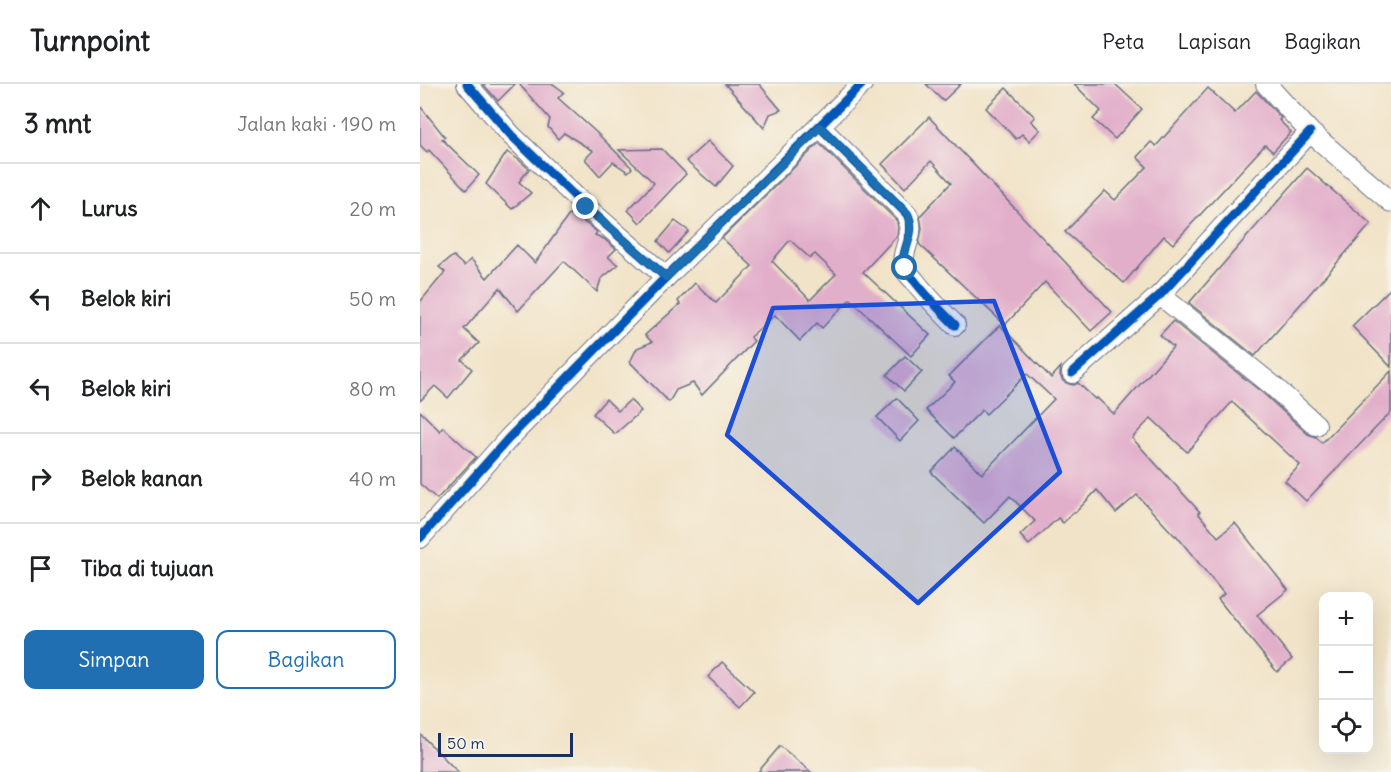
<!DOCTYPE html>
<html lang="id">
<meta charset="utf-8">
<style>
:root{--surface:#fff;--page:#f6f6f6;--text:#202124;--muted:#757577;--line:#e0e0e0;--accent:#1f6fb2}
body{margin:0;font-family:Delius,sans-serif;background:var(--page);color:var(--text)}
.controls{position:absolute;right:18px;bottom:18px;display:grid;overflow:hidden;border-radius:12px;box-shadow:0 6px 24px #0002}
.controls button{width:54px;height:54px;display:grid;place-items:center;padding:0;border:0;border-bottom:2px solid var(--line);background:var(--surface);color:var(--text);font:30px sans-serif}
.scale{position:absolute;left:18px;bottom:15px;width:135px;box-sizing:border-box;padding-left:6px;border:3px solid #1b2f5e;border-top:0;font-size:16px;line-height:21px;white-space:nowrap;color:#1b2f5e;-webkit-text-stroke:4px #f7f3e8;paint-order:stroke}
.stop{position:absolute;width:18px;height:18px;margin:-14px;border:4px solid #1f6fb2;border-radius:50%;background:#fff}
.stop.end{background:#1f6fb2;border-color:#fff;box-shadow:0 2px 6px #0008}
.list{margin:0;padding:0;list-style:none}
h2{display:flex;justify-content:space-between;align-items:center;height:78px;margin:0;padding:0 24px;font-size:26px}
h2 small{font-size:20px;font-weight:400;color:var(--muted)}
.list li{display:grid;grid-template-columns:39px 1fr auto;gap:18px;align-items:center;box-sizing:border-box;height:90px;padding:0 24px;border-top:2px solid var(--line)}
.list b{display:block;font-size:22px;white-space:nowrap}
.list em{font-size:20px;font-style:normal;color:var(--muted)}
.actions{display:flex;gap:12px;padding:18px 24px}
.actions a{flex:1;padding:14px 0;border:2px solid var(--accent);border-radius:12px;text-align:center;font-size:21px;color:var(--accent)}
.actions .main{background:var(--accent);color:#fff}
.icon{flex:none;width:33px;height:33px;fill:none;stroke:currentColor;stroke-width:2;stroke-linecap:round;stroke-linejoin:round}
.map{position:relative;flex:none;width:971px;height:688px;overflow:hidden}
header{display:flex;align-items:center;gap:36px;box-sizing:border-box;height:84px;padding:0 30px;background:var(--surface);border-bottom:2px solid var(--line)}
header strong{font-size:28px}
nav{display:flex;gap:33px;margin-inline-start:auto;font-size:21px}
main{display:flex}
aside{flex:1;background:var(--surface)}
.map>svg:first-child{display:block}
</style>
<header>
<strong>Turnpoint</strong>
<nav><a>Peta</a><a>Lapisan</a><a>Bagikan</a></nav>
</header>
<main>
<aside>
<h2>3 mnt<small>Jalan kaki · 190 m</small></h2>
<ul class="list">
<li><svg class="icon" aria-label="ahead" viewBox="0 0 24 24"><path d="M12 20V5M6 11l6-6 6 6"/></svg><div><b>Lurus</b></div><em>20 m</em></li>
<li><svg class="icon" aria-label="left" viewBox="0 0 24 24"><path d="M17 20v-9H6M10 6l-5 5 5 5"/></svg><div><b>Belok kiri</b></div><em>50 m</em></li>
<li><svg class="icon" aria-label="left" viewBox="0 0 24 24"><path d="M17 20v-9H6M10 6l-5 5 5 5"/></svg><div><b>Belok kiri</b></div><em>80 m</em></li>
<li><svg class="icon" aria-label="right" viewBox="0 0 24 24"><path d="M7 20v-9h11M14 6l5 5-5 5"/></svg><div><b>Belok kanan</b></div><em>40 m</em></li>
<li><svg class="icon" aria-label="arrive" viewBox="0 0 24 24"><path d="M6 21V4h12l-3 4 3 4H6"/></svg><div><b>Tiba di tujuan</b></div></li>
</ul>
<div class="actions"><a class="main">Simpan</a><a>Bagikan</a></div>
</aside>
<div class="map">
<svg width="971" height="688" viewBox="0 0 971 688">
<rect width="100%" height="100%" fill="#f7f3e8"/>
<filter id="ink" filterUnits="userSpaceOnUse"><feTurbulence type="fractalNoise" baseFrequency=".0167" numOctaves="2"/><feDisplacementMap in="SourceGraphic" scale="12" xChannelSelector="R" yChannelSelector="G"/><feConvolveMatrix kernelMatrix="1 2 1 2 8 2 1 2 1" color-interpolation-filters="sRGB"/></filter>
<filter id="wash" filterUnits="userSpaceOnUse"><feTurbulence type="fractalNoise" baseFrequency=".008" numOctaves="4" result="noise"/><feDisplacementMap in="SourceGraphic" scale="24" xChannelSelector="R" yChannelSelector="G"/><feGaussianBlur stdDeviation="1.35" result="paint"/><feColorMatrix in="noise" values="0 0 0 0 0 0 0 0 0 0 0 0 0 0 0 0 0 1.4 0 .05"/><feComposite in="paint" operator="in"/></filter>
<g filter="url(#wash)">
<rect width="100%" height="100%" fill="#f1e3c7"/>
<g id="blocks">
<g fill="#e2afca" fill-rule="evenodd">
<path d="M63 0H95L78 17Z"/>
<path d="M99 0H133L144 8 138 14 178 50 212 84 208 88 193 78 180 92 165 75 173 67 144 49 138 55 128 43 130 35Z"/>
<path d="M305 0H339L361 26 350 30 344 44Z"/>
<path d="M506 0H541L523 17Z"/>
<path d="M654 0H695L722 25 695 55 673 35 681 27Z"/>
<path d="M586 4 615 33 611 37 620 46 609 57 602 50 596 55 566 24Z"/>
<path d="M788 4 815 29 836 7 861 34 859 36 871 48 853 68 845 61 753 160 744 152 704 199 645 148 685 107 695 116 727 83 717 73 731 58 736 62Z"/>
<path d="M0 22 25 53 22 55 59 91 46 106 9 66 7 68 0 61Z"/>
<path d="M509 33 692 228 671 247 625 198 585 241 499 160 502 144 500 132 531 99 511 77 485 104 462 80Z"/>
<path d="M288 57 313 82 296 103 266 77Z"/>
<path d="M399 59 477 137 478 145 477 152 443 188 510 251 491 272 430 215 402 244 397 239 380 257 355 231 330 253 334 257 282 311 273 299 256 306 249 318 210 278 217 264 232 258 225 251 260 220 258 217 275 199 296 219 332 182 302 154ZM370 156 390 174 395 170 416 190 390 216 352 177Z"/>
<path d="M242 65 266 90 220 139 208 126 234 99 199 66Z"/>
<path d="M87 68 99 76 109 85 99 98 111 109 92 125 66 100Z"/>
<path d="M887 84 951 140 835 272 769 219Z"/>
<path d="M151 128 177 148 175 151 184 155 196 165 188 173 198 181 181 195 177 208 144 177 98 227 80 204 44 245 59 259 42 276 52 285 28 314 15 302 0 317V218L25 188 19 183 33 172 44 182 51 175 67 194 97 161 115 179Z"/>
<path d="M255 137 269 147 249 169 238 157Z"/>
<path d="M971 204V283L932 242Z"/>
<path d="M753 237 844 310 888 350 896 353 902 359 971 287V328L886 417 865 397 880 381 812 318 767 368 731 334 712 354 780 428 778 429 798 453 815 439 868 506 837 531 872 575 857 588 798 515 804 510 756 451 755 452 717 411 696 429 677 406 655 429 654 428 643 439 638 434 609 461 600 451 615 437 590 412 564 439 511 388 535 363 562 390 634 315 607 290 566 330 562 326 534 354 506 326 535 298 529 292 580 241 631 294 641 283 640 291 643 297 649 300 654 301 658 299 675 315 677 314 694 330 753 263 740 251Z"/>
<path d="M485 272 502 288 484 307 467 291Z"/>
<path d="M477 314 499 337 480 357 457 333Z"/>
<path d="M186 315 198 327 210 316 221 327 195 350 173 330Z"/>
<path d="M0 327 20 347 23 343 56 373 17 415 0 400Z"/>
<path d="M302 578 334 608 320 623 288 593Z"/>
<path d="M0 650 38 688H0Z"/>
<path d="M360 662 391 688H338Z"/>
</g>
</g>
</g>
<g filter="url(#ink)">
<use href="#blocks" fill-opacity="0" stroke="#666e83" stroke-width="1.5"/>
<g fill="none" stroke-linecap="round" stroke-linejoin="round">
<defs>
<g id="street">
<path d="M47 0 91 51 166 123 246 193"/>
<path d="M846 0 890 48 971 118"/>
<path d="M400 43 487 130C498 151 478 167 485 185 487 189 491 193 494 196 506 212 521 227 535 241"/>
<path d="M740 211 852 301 896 341"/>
<path d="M652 289 740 211 890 48"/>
<path d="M0 454 88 355 246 193 442 0"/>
</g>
</defs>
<use href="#street" stroke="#666e83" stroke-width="22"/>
<use href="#street" stroke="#fff" stroke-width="20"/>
<defs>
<g id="cycleway">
<path d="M47 0 91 51 166 123 246 193"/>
<path d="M400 43 487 130C498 151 478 167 485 185 487 189 491 193 494 196 506 212 521 227 535 241"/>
<path d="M652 289 740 211 890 48"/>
<path d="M0 454 88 355 246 193 442 0"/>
</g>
</defs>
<use href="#cycleway" stroke="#f7f3e8" stroke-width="13"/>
<use href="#cycleway" stroke="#0057b8" stroke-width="9"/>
</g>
</g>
<g fill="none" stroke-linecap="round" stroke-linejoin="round" filter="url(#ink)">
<path stroke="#1f6fb2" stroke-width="8" d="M166 123 246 193 400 43 488 130C495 145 488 155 485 169 484 174 485 179 485 184"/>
</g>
<path fill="#1d4ed8" fill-opacity="0.2" stroke="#1d4ed8" stroke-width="4.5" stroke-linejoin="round" d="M574 217 640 388 498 519 307 351 353 224Z"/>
</svg>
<div class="controls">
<button>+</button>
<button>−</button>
<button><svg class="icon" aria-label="locate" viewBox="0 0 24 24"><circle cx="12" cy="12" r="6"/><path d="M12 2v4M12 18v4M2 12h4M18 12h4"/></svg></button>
</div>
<div class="scale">50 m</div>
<div class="stop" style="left:485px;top:184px"></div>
<div class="stop end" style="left:166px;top:123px"></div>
</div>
</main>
